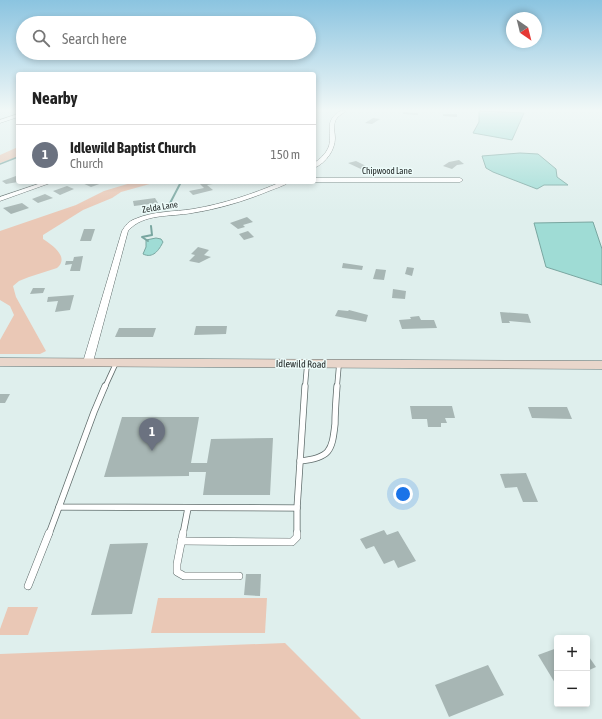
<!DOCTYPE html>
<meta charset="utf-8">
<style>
:root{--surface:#fff;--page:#f6f6f6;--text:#222;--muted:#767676;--line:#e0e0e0;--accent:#b6580c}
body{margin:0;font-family:"Asap Condensed",sans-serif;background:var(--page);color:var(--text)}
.controls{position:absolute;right:12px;bottom:12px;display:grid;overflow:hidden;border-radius:4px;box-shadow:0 2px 6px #0003}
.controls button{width:36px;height:36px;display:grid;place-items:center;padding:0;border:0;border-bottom:1px solid var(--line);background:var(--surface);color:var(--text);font:20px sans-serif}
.compass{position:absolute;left:506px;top:12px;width:36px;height:36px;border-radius:50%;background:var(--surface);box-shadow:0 2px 6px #0003;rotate:145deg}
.you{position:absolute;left:403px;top:494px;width:14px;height:14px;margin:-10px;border:3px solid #fff;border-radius:50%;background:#1a73e8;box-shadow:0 0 0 6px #1a73e833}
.badge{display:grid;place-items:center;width:26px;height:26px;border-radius:50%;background:var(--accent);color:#fff;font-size:13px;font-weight:700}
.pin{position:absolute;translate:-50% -33px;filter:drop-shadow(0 1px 2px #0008)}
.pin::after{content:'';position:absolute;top:21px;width:14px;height:12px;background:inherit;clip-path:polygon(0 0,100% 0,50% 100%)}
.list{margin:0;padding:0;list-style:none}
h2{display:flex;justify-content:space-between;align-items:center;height:52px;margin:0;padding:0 16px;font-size:17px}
h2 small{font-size:13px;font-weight:400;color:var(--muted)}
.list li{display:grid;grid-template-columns:26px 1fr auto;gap:12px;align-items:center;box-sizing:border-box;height:60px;padding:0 16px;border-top:1px solid var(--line)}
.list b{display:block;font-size:15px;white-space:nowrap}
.list p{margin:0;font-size:13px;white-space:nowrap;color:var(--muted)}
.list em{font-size:13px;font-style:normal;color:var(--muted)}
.icon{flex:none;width:22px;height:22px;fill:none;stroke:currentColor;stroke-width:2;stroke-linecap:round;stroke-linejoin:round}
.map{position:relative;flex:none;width:602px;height:719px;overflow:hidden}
.search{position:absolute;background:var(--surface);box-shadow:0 2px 6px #0003;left:16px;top:16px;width:300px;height:44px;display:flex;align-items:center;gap:10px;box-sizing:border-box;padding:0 14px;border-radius:22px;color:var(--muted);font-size:15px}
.panel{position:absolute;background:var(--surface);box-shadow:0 2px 6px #0003;left:16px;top:72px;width:300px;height:112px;border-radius:4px}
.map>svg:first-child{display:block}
</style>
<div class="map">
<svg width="602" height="719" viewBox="0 0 602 719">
<rect width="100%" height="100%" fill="#dfefed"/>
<g fill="#eac8b6">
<path d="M18 147V157L0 163V155Z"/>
<path d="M134 182H157L121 192 112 198 83 210 43 235V239C52 245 70 257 57 268L29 277 19 281 13 286 16 297 46 351 40 354H0V340L14 315 10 306 0 300V231L76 205 104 191Z"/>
<path d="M158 598H267L265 633H151Z"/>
<path d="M8 607H38L28 635H0V629Z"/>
<path d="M285 643 361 719H0V654Z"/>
</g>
<g fill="#9fdcd5" stroke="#79a6a0">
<path d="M479 111 524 113 512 140 473 133 479 122Z"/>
<path d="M520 153 538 154 556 169 557 177 568 185H544L537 189 493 172 486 168 482 156Z"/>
<path d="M593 222 602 249V285L546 267 534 223Z"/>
<path d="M156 238 161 239 163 242C159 250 153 259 143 254L146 247V240Z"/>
</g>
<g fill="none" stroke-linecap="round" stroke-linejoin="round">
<path stroke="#79a6a0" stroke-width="1.5" d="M0 164 18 157"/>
<g stroke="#79a6a0" stroke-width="2">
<path d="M168 207 181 182"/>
<path d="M148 241 142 237 152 235 151 226"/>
</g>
</g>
<g fill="#a7b6b4">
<path d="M403 112 418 113V115L403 114Z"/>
<path d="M443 114H457V117L443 116Z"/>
<path d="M373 118 380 119 372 124 365 123Z"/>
<path d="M459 160 464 164 457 165 452 169 443 166 449 162Z"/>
<path d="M356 161 370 168 363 170 348 163Z"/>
<path d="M16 176 18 177V182L6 184 2 181Z"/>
<path d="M80 182H105L91 187Z"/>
<path d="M208 182 213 184 207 185 213 190 193 195 189 191 204 188 200 184Z"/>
<path d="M67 186 74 189 60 195 53 191Z"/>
<path d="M45 194 53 198 38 203 32 199Z"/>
<path d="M155 198 158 203 134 206 133 201Z"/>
<path d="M22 203 29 208 11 214 3 208Z"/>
<path d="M247 217 253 222 243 225 245 227 238 229 230 223Z"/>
<path d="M84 229H95L91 241H80Z"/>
<path d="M248 231 254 237 244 240 239 234Z"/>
<path d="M198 247 209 250 204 255 211 257 199 263 189 261 195 255 191 254Z"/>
<path d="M83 256 80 271H70L72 264 65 265 66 261H73L74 257Z"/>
<path d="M343 263 363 266 362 270 342 268Z"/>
<path d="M407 267 414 268 412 276 405 274Z"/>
<path d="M376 269 386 270 384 280 373 279Z"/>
<path d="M33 288H45L43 293 30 294Z"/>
<path d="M393 289 406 291 405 299 392 298Z"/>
<path d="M74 295 70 310 55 312 58 301 47 302 48 297Z"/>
<path d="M338 310 348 311 349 310 368 315 366 322 335 316Z"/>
<path d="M500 312 528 314 531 323 509 321 510 323H502Z"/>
<path d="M419 316 421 320H434L437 328 402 329 399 320 411 319 410 317Z"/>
<path d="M196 326H227L226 334 194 335Z"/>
<path d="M119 328H156L153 337H115Z"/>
<path d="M0 394H10L5 403H0Z"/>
<path d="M410 406H452L455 418H445L447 423H441V427H428L427 419H412Z"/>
<path d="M528 407H567L572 419 532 418Z"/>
<path d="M122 417H199L191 463H207L211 439 273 438 270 495H203L206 472H189V476L104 477Z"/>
<path d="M526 473 538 502H523L517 487 505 488 500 474Z"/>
<path d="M384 530 387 535 398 531 416 561 398 568 394 560 384 564 374 546 366 549 360 539Z"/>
<path d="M148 543 132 614 91 615 110 544Z"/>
<path d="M246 574H261L260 596 244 595Z"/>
<path d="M557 648V682L555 683 538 655Z"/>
<path d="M587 654 596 667 587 671Z"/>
<path d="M488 665 504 695 449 717 435 685Z"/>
</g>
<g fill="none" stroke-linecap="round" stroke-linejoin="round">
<defs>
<g id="lane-far2">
<path d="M105 387 116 363"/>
<path d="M305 387 307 364"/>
<path d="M337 387 339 364"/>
</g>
<g id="lane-far1">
<path d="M105 386 94 412 59 507 297 508 305 386"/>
<path d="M300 461C330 458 332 451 335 424 335 411 336 399 337 386"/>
<path d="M297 508V534"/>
<path d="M49 534 59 507"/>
<path d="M183 534 188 508"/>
</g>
<g id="lane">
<path d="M183 533 177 564V572L184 576H239"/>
<path d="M181 541 292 542 297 537V533"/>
<path d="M28 586 49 533"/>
</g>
<g id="street">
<path d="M340 111H346C342 114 336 117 335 122 333 127 335 133 335 138 335 150 326 163 314 168V163C320 159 326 154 329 146 333 131 323 122 340 111Z"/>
<path d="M18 114V117L0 123V120Z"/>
<path d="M314 178H460L463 180 460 182H314Z"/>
<path d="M44 182H53L0 201V197Z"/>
<path d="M281 182H289C284 186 276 188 269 191 245 201 218 209 192 213 171 217 143 213 128 231L93 362 91 364H85L83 362 122 231C125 226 129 221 135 219 153 211 174 212 193 209 223 204 253 194 281 182Z"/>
</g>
<path id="secondary" d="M0 358 602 361V369L0 366Z"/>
</defs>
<use href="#lane-far2" stroke="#5f6c6b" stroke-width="5.5"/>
<use href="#lane-far1" stroke="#5f6c6b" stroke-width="7"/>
<use href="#lane" stroke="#5f6c6b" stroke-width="8"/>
<use href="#street" stroke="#5f6c6b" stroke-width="1"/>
<use href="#secondary" stroke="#5f6c6b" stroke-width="1"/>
<use href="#lane-far2" stroke="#fff" stroke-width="4"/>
<use href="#lane-far1" stroke="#fff" stroke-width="5.5"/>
<use href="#lane" stroke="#fff" stroke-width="7"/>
<use href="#street" fill="#fff" fill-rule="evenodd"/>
<use href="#secondary" fill="#e9d6cb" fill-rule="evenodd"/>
</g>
<linearGradient id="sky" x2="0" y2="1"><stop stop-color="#8bc4e0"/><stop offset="0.52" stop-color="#f1f8f7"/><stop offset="1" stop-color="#f1f8f7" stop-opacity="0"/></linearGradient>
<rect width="602" height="212" fill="url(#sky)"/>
<g text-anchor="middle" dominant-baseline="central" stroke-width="3" stroke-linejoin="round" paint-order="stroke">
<g font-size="9" fill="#212726" stroke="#edfcfa">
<text x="387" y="171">Chipwood Lane</text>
<text transform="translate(160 207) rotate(-9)">Zelda Lane</text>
</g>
<g font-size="10" fill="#212726" stroke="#edfcfa">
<text transform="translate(301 364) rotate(1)">Idlewild Road</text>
</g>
</g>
</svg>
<div class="controls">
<button>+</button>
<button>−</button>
</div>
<svg class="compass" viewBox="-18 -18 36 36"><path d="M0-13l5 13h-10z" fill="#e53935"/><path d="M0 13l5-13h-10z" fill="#767676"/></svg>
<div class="you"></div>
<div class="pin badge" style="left:152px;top:451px;background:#6b7280">1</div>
<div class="search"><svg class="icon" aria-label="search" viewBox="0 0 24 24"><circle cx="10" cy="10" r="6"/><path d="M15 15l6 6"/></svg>Search here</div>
<section class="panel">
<h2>Nearby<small></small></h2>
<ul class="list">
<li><span class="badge" style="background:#6b7280">1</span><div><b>Idlewild Baptist Church</b><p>Church</p></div><em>150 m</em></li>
</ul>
</section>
</div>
